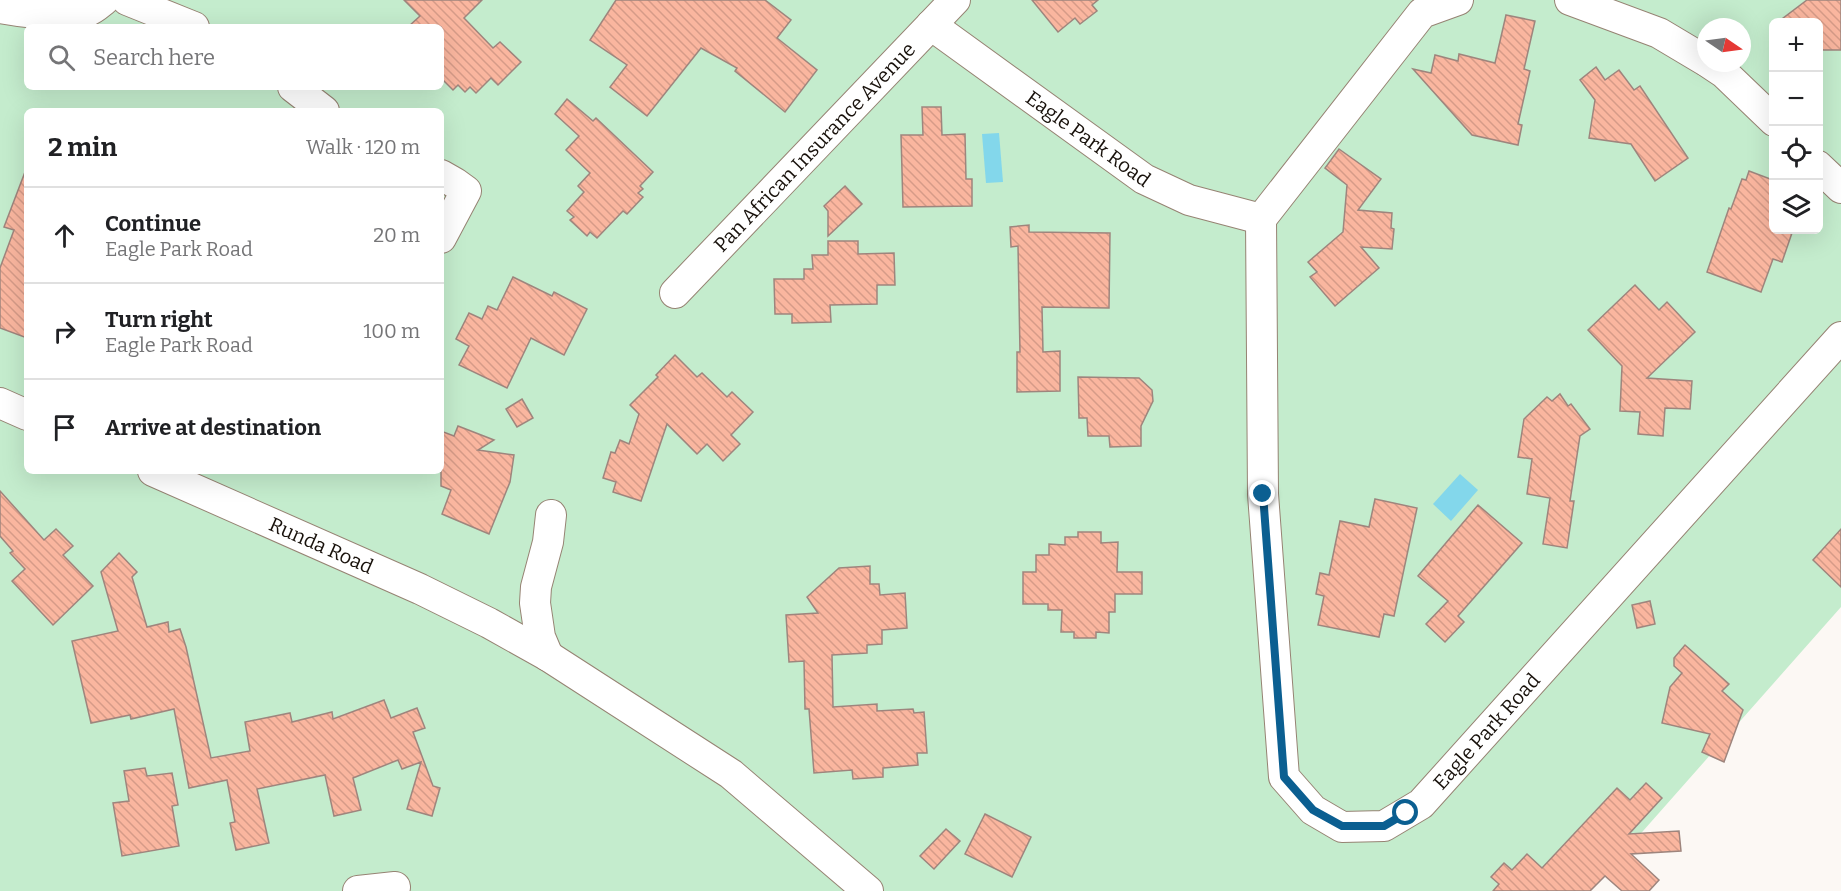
<!DOCTYPE html>
<meta charset="utf-8">
<style>
:root{--surface:#fff;--page:#f2f2f2;--text:#202124;--muted:#757577;--line:#e0e0e0}
body{margin:0;font-family:Bitter,serif;background:var(--page);color:var(--text)}
.controls{position:absolute;right:18px;top:18px;display:grid;overflow:hidden;border-radius:9px;box-shadow:0 6px 24px #0002}
.controls button{width:54px;height:54px;display:grid;place-items:center;padding:0;border:0;border-bottom:2px solid var(--line);background:var(--surface);color:var(--text);font:30px sans-serif}
.compass{position:absolute;left:1697px;top:18px;width:54px;height:54px;border-radius:50%;background:var(--surface);box-shadow:0 6px 24px #0002;rotate:103deg}
.stop{position:absolute;width:18px;height:18px;margin:-14px;border:4px solid #0b5f91;border-radius:50%;background:#fff}
.stop.end{background:#0b5f91;border-color:#fff;box-shadow:0 2px 6px #0008}
.list{margin:0;padding:0;list-style:none}
h2{display:flex;justify-content:space-between;align-items:center;height:78px;margin:0;padding:0 24px;font-size:26px}
h2 small{font-size:20px;font-weight:400;color:var(--muted)}
.list li{display:grid;grid-template-columns:39px 1fr auto;gap:18px;align-items:center;box-sizing:border-box;height:96px;padding:0 24px;border-top:2px solid var(--line)}
.list b{display:block;font-size:22px;white-space:nowrap}
.list p{margin:0;font-size:20px;white-space:nowrap;color:var(--muted)}
.list em{font-size:20px;font-style:normal;color:var(--muted)}
.icon{flex:none;width:33px;height:33px;fill:none;stroke:currentColor;stroke-width:2;stroke-linecap:round;stroke-linejoin:round}
.map{position:relative;flex:none;width:1841px;height:891px;overflow:hidden}
.search{position:absolute;background:var(--surface);box-shadow:0 6px 24px #0002;left:24px;top:24px;width:420px;height:66px;display:flex;align-items:center;gap:15px;box-sizing:border-box;padding:0 21px;border-radius:9px;color:var(--muted);font-size:22px}
.panel{position:absolute;background:var(--surface);box-shadow:0 6px 24px #0002;left:24px;top:108px;width:420px;height:366px;border-radius:9px}
.map>svg:first-child{display:block}
</style>
<div class="map">
<svg width="1841" height="891" viewBox="0 0 1841 891">
<defs>
<pattern id="building-back-hatch" width="6" height="6" patternUnits="userSpaceOnUse" patternTransform="scale(1.5)"><rect width="6" height="6" fill="#fab69f"/><path d="M-1 5l2 2M0 0l6 6M5-1l2 2" fill="none" stroke="#d69b88"/></pattern>
</defs>
<rect width="100%" height="100%" fill="#fcf8f4"/>
<path fill="#c4eccd" fill-rule="evenodd" d="M0 0H1841V607L1590 891H0ZM1774 22H1818V230H1774ZM27 27H441V87H27ZM1706 27H1742V63H1706ZM27 111H441V471H27Z"/>
<g fill="#83d7eb">
<path d="M999 133 1003 182 986 183 982 134Z"/>
<path d="M1460 474 1478 490 1451 521 1433 504Z"/>
</g>
<g fill="url(#building-back-hatch)" stroke="#9e857d" stroke-width="1.5">
<path d="M404 0H482L464 18 493 48 500 42 521 62 498 85 491 78 476 93 470 87 465 92 458 85 453 90 441 78V27H408L420 16Z"/>
<path d="M616 0H765L791 20 777 38 817 70 785 112 735 71 737 68 701 48 647 116 610 87 627 65 590 40Z"/>
<path d="M1032 0H1098L1092 5 1097 11 1080 24 1075 18 1058 32Z"/>
<path d="M1807 0H1841V50H1818V22H1778Z"/>
<path d="M1506 15 1535 21 1524 69 1530 71 1518 124 1522 125 1518 145 1472 135 1413 69 1431 73 1435 55 1458 61 1459 54 1495 63Z"/>
<path d="M1596 67 1605 80 1619 70 1634 90 1640 86 1688 158 1655 181 1631 144 1589 138 1595 100 1580 80Z"/>
<path d="M567 99 593 121 596 118 653 172 640 186 643 189 638 193 643 197 627 214 623 211 597 238 590 232 587 236 570 220 574 217 567 211 584 192 578 186 590 173 566 150 579 136 555 114Z"/>
<path d="M922 107H941L942 135 965 134 966 179H972V206L903 207 901 135H923Z"/>
<path d="M1339 149 1381 179 1358 210 1392 213 1391 228 1394 229 1392 249 1361 247 1379 268 1335 306 1310 277 1317 272 1308 262 1343 232 1347 185 1325 168Z"/>
<path d="M1749 171 1773 180V230H1793L1782 262 1773 259 1761 292 1707 272 1729 208 1731 209 1742 179 1746 180Z"/>
<path d="M25 172H27V338L0 328V268L14 230 4 227Z"/>
<path d="M845 186 862 204 828 236V211L824 206Z"/>
<path d="M1029 225V232L1110 233 1109 308 1042 307 1043 352 1060 351V391L1017 392V352H1020L1018 246 1011 247 1010 227Z"/>
<path d="M828 241H858V254L894 253 895 285H877V304L830 305 831 322 792 323V314H775L774 279H804V269H813L812 255H828Z"/>
<path d="M513 277 552 296 554 292 587 309 564 355 531 338 507 388 459 365 469 346 456 339 469 313 482 319 488 306 497 310Z"/>
<path d="M1635 285 1659 310 1667 302 1695 332 1647 378 1692 381 1690 409 1665 408 1663 436 1638 434 1640 412 1620 411 1622 366 1588 330Z"/>
<path d="M675 355 697 377 702 373 727 397 732 392 753 412 731 435 740 444 723 461 707 444 697 454 667 424 641 501 613 492 616 482 603 478 611 452 615 453 620 440 629 444 639 414 630 405 658 377 656 375Z"/>
<path d="M1078 377 1139 378 1152 390 1153 401 1141 426V446L1110 447 1109 436H1088L1087 418H1079Z"/>
<path d="M1560 394 1568 406 1571 404 1590 429 1580 436 1570 501H1574L1567 548 1543 544 1550 498 1527 494 1532 459 1518 457 1524 419 1547 397 1552 401Z"/>
<path d="M522 399 533 418 517 427 506 409Z"/>
<path d="M458 426 494 440 478 450 514 455 510 482 489 534 442 514 451 490 441 486V431L454 436Z"/>
<path d="M0 491 44 540 56 529 73 546 63 555 93 586 53 625 12 581 25 569 10 553 13 551 0 536Z"/>
<path d="M1375 499 1417 508 1394 616 1384 614 1379 637 1318 625 1324 596 1316 594 1320 573 1329 575 1340 521 1369 527Z"/>
<path d="M1478 505 1522 543 1458 616 1464 622 1445 642 1426 624 1448 601 1418 576Z"/>
<path d="M1841 529V587L1813 560Z"/>
<path d="M1078 532H1101V543L1118 542 1117 572H1142V594H1115V612H1109V633L1096 632V638H1074V632H1061L1062 610H1048V604H1023V572H1036V555H1049V544L1065 545V537H1078Z"/>
<path d="M119 553 137 572 132 577 147 627 168 622 169 632 180 629 186 647 211 758 250 751 245 722 290 713 292 722 332 712 333 719 384 700 391 718 417 708 425 728 413 732 433 786 440 788 432 816 407 809 421 762 402 769 398 760 353 778 361 810 334 816 325 775 257 789 269 843 236 850 230 823 235 822 227 780 189 788 174 709 131 719 130 715 91 723 72 641 118 631 101 572Z"/>
<path d="M870 566V584H879L880 595 905 593 907 628 882 630V644L867 645V653L832 655 833 707 877 704V711L913 709 914 713 924 712 927 753H917L918 765 883 768V777L853 779 852 770 814 773 809 709H805L804 661 789 662 786 615 818 613 807 597 839 568Z"/>
<path d="M1650 601 1655 624 1637 628 1632 605Z"/>
<path d="M1685 645 1729 684 1722 691 1743 710 1724 762 1702 752 1710 734 1662 723 1670 687 1682 673 1674 666V658Z"/>
<path d="M145 768 147 776 172 773 178 805 172 806 179 846 122 856 113 803 129 801 124 771Z"/>
<path d="M1646 783 1662 798 1629 834 1679 831 1681 851 1631 854 1659 880 1649 891H1622L1605 876 1590 891H1493L1499 884 1491 877 1504 863 1512 870 1527 854 1542 868 1617 788 1630 800Z"/>
<path d="M985 814 1031 837 1012 877 965 854Z"/>
<path d="M946 829 960 841 934 869 920 856Z"/>
</g>
<g fill="none" stroke-linecap="round" stroke-linejoin="round">
<defs>
<g id="minor">
<path d="M127 0 194 27"/>
<path id="s1" d="M1458 0 1422 13 1261 219 1263 494 1284 777 1313 810 1342 827 1384 826 1421 804 1841 337"/>
<path d="M1570 0 1659 33 1706 61"/>
<path d="M0 8C27 13 60 17 88 11 94 9 99 4 104 0"/>
<path id="s2" d="M931 25 1144 179 1189 200 1261 219"/>
<path d="M1709 63 1724 73 1774 121"/>
<path d="M293 87 324 111"/>
<path d="M1818 166 1841 188"/>
<path d="M441 175 455 183 466 191 441 238"/>
<path id="s3" d="M675 293 955 0"/>
<path d="M0 403 27 415"/>
<path id="s4" d="M153 471 420 589 489 623 548 656 731 774 868 891"/>
<path d="M548 656 540 637 535 603 536 587 548 542 551 515"/>
<path d="M358 891 395 887"/>
</g>
</defs>
<use href="#minor" stroke="#968373" stroke-width="32"/>
<use href="#minor" stroke="#fff" stroke-width="30"/>
</g>
<g fill="none" stroke-linecap="round" stroke-linejoin="round">
<path stroke="#0b5f91" stroke-width="8" d="M1263 494 1284 777 1313 810 1342 826H1384L1406 813"/>
</g>
<g text-anchor="middle" dominant-baseline="central" stroke-width="5" stroke-linejoin="round" paint-order="stroke">
<g font-size="20" fill="#17100a" stroke="#fff">
<text stroke="none"><textPath href="#s2" startOffset="194">Eagle Park Road</textPath></text>
<text stroke="none"><textPath href="#s3" startOffset="202">Pan African Insurance Avenue</textPath></text>
<text stroke="none"><textPath href="#s4" startOffset="184">Runda Road</textPath></text>
<text stroke="none"><textPath href="#s1" startOffset="1119">Eagle Park Road</textPath></text>
</g>
</g>
</svg>
<div class="controls">
<button>+</button>
<button>−</button>
<button><svg class="icon" aria-label="locate" viewBox="0 0 24 24"><circle cx="12" cy="12" r="6"/><path d="M12 2v4M12 18v4M2 12h4M18 12h4"/></svg></button>
<button><svg class="icon" aria-label="layers" viewBox="0 0 24 24"><path d="M12 4l9 5-9 5-9-5zM3 14l9 5 9-5"/></svg></button>
</div>
<svg class="compass" viewBox="-18 -18 36 36"><path d="M0-13l5 13h-10z" fill="#e53935"/><path d="M0 13l5-13h-10z" fill="#757577"/></svg>
<div class="stop" style="left:1406px;top:813px"></div>
<div class="stop end" style="left:1263px;top:494px"></div>
<div class="search"><svg class="icon" aria-label="search" viewBox="0 0 24 24"><circle cx="10" cy="10" r="6"/><path d="M15 15l6 6"/></svg>Search here</div>
<section class="panel">
<h2>2 min<small>Walk · 120 m</small></h2>
<ul class="list">
<li><svg class="icon" aria-label="ahead" viewBox="0 0 24 24"><path d="M12 20V5M6 11l6-6 6 6"/></svg><div><b>Continue</b><p>Eagle Park Road</p></div><em>20 m</em></li>
<li><svg class="icon" aria-label="right" viewBox="0 0 24 24"><path d="M7 20v-9h11M14 6l5 5-5 5"/></svg><div><b>Turn right</b><p>Eagle Park Road</p></div><em>100 m</em></li>
<li><svg class="icon" aria-label="arrive" viewBox="0 0 24 24"><path d="M6 21V4h12l-3 4 3 4H6"/></svg><div><b>Arrive at destination</b></div></li>
</ul>
</section>
</div>
